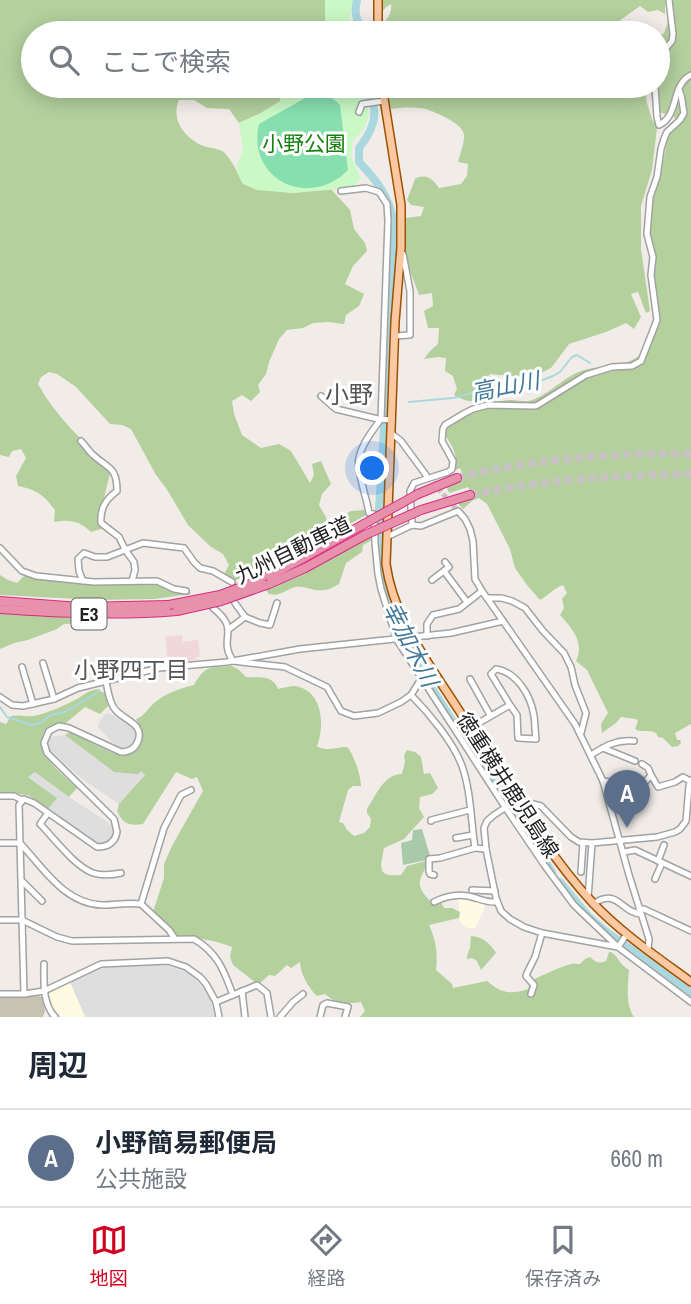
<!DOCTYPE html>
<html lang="ja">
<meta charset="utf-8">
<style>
:root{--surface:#fff;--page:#f6f6f7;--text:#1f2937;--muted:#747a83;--line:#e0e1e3;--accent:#d00220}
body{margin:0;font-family:"Archivo Narrow","Noto Sans JP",sans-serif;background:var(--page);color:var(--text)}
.you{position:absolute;left:373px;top:469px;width:24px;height:24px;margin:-18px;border:5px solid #fff;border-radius:50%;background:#1a73e8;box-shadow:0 0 0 10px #1a73e833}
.badge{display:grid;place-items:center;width:46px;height:46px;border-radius:50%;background:var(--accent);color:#fff;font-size:23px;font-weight:700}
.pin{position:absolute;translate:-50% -58px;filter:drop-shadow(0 2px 4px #0008)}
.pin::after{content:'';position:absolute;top:37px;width:24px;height:21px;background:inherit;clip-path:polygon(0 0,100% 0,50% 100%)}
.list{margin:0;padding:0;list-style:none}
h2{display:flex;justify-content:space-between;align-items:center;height:91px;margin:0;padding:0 28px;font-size:30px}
h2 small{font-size:23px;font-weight:400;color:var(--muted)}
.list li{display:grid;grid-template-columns:46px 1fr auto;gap:21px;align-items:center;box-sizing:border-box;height:98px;padding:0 28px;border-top:2px solid var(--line)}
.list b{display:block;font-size:26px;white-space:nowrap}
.list p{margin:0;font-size:23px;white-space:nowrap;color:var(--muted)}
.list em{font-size:23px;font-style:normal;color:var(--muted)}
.icon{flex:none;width:38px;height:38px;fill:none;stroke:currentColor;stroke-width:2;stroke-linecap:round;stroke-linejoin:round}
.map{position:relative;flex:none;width:691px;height:1017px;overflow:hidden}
.search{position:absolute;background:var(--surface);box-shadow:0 4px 18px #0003;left:21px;right:21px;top:21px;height:77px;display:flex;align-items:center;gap:18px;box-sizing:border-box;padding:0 24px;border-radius:38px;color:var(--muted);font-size:26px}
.sheet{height:189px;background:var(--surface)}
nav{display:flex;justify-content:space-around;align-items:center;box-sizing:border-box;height:98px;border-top:2px solid var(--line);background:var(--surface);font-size:19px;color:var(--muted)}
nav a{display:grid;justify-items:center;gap:4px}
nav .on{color:var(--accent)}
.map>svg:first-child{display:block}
</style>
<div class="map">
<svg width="691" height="1017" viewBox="0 0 691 1017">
<rect width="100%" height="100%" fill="#f1ece8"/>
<g fill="#dfdede">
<path d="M106 713 119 717 133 727 136 734 132 745 123 749 117 748 98 727 99 722Z"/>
<path d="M65 735 114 772 141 771 145 775 119 804 86 782 49 751 47 743 48 737Z"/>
<path d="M35 771 69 797 109 823 114 831 109 841 101 844 95 843 48 809 57 798 28 776Z"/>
<path d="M165 965 189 973 199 982 210 998 215 1017H85L70 982 89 973 106 967Z"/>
</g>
<path fill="#f1d7da" d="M182 635 183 642 198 640 200 657H196V660L168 663 165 637Z"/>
<g fill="#fffbe3">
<path d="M458 896 486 902 483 912 475 928 472 929 465 927 460 922Z"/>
<path d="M70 982 85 1017H62L55 1011 51 1003 49 994Z"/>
</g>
<path fill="#c6c3b3" d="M39 996 42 997 45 1011 43 1017H0V998Z"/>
<g fill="#b3d09d">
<path d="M0 0H325V33H33V86H284L280 89 281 101 261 113 239 123 229 109 207 108 194 100H179C171 119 183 136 201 145 207 148 216 148 222 151 230 156 239 175 243 184L292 193 331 189 350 210 354 229 365 243 367 251 353 266 345 284 364 294 359 306 346 315 344 324 328 322 313 323 303 328 287 330 279 339 269 362 266 374 258 385 260 392 251 401 242 395 232 401 234 414 242 435 261 448 279 444 291 451 310 483 314 475 312 464 321 461 331 484 322 494 319 505 328 521H334L351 511 364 510 366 515 279 563 226 584 224 574 229 565 223 554 211 547 188 525 166 488 156 475 131 429 122 425 110 424 76 387 57 374 49 372 41 377 38 384C56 417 83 442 111 466 110 476 107 484 105 494 103 505 103 517 104 528L91 532C79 521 71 519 54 522L55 510C43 494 37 490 18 486L16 476 26 458 21 449 12 451 9 457 0 455Z"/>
<path d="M382 0H665V14L658 10 648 12 640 6 615 24 610 32 614 33H376C382 22 393 17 391 4L386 7 379 16Z"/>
<path d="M670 0H691V724L675 733 677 740H680L681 743 678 746 672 747 663 738 658 737 656 733C647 729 641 733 635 729L638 721 636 719 621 717 616 723 602 733 601 724 608 713 587 670 576 661C585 643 572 628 560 615L564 608 562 599 567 593 563 585C554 588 549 595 540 600L527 585 515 568 510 549 487 504 479 498 472 501 463 509 456 501 473 496 468 487 449 493 446 485 464 477 460 468 453 471C460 458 453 447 445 435 446 430 448 425 451 421 461 411 497 400 511 400 519 400 525 403 532 400 552 393 567 373 588 369 605 365 632 367 643 351 649 341 655 321 654 310 652 289 643 273 652 252L646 234 651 188 654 178 662 167 669 133 678 122 671 113 665 114 654 110 650 89 651 86H658V37L664 33 668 22Z"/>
<path d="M383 86H645L647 103 652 119 657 128 652 170 641 206V249L650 311 646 313 638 292 631 294 641 317 634 329 626 323 606 332 569 344 551 368 531 378 490 374 483 382 490 389C480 404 469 404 454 395L457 389 453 376 445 371 446 358 438 357 424 359 430 351 438 344 439 328H428L424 311 433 306 432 293 419 295 406 260 405 218 421 216 424 207 411 205 407 200 415 179C426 173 433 179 439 188L461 184 467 176 468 164 458 162C460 154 465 142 464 134 462 123 435 112 426 109 416 107 402 107 392 109L386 102Z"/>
<path d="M374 534V539L363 545 362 552 346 563 339 584C335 586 329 590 324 590 314 592 305 585 295 587 285 590 280 597 269 594L265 589Z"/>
<path d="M0 575 8 580 17 583 24 576 84 583H155L161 585 166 590H189L191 594 154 599 98 600 0 595Z"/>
<path d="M0 612 85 619 87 623 64 624 57 629 28 640 14 643 0 649Z"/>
<path d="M232 666 239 670 246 677C260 678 272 674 278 689 283 688 290 686 295 686 323 690 325 726 317 746 325 752 337 747 347 747 354 754 361 777 361 786H353L348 790 339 822 343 823 347 830 354 836 364 833 370 827 371 819 367 813V809C376 795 384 774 402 774L405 762 404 755 407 750 415 752 421 757 424 774 430 773 438 788 432 794 420 797 419 808 424 817 404 839 384 848 381 864 382 871C388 877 393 875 401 875L407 866 425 861 427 865C417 883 417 886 430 901L439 899 444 908H452L460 912 459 918 429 925C436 941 438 953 436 970L452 984 453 988 487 981C501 993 510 995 528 989 530 984 531 982 535 979 536 978 565 965 568 965 573 963 575 964 580 964L585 959 590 957C595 962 599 964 606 961L609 952H611C619 957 618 963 629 970 628 985 625 1004 634 1017H360L365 1011 361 1002C346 1004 336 1004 325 994L317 996C309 989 300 973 300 962L291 968 287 965 275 976 269 975 260 983H256L233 965 230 957 232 947C214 940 196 937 177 937L153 912 164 878V864L173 844 203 791 197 777 192 779 176 772 143 824C129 826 123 824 117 811L119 804 145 775 141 771 138 774 114 772 65 735 70 732C82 737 110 754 121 755 129 755 136 751 140 745 145 736 140 727 136 719 144 716 147 710 153 704 165 693 179 689 194 685 206 664 210 668 232 666Z"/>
<path d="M99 689 100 691 105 693 108 706 100 714 85 707 66 723C56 723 47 725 43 735 35 755 64 775 77 788L69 797 35 772 28 777 57 798 48 809 28 795 0 792V722L6 724 11 716C20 714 29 718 38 715 50 712 63 706 75 700 86 694 86 691 99 689Z"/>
<path d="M471 936C483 937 490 943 496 953L481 970 477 961 472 958 467 959V956L470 948Z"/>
</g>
<path fill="#a9caa9" d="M422 829 431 859 403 865 401 843 412 840 413 830Z"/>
<g fill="#caf9c6">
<path d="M325 0H353L350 20 356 33H325Z"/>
<path d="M284 86H362L369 113 365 128 353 141 351 156 361 179 352 188 292 193 257 190 243 184 237 172 238 162 243 151 239 123 261 113 280 101V89Z"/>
</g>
<path fill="#87dfb0" d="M314 93C327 94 332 97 340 105L348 170C309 210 246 179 259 124Z"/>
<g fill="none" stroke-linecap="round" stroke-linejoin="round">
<g stroke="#a9d9de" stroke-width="2">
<path d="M409 402 453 398 492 388 529 385 553 376 560 372 572 357 577 355 590 363"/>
<path d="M0 707 7 717 32 725 40 723 51 715 65 712 100 691"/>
</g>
<g stroke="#a9d9de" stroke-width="8">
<path d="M357 0C353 16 358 20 363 33"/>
<path d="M366 86C369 93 373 101 374 109 376 123 367 138 359 148V162C378 182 389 196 394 223L389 348 379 509V541L384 586 404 643 448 714 552 872"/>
<path d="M560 882 588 916 604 930 691 993"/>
</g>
<path stroke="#c7c3c0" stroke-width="5" stroke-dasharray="5 2.5" stroke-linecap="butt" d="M428 477 458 511"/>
<g stroke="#c7c3c0" stroke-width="8" stroke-dasharray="8 4" stroke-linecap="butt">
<path d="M457 478C533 458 613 453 691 454"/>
<path d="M470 495C542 480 617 475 691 474"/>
</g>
<defs>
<g id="minor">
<path d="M658 71 662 53 672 41 673 34 669 0"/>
<path d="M655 86 657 117 659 125C680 115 670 86 691 75"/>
<path d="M359 112 362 104 384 101"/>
<path d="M341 191 366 188 379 192 387 204 388 221 381 419C372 431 362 444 359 458 356 469 367 499 369 513L377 515"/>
<path d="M394 336 410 335V291L403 254"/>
<path d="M321 396 336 409 378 419 392 420"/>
<path d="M391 433 401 441 426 475"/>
<path d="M81 441C85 445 88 450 92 454 108 469 117 466 117 491 105 500 100 509 101 523L119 537 126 551 134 562 135 570 132 581"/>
<path d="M374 515 375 543 378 574 381 589 397 640 505 807 545 866 574 905 618 947 691 1002"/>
<path d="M412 525 410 491 414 483 448 472 452 469 453 461 442 441 443 429 445 425 465 413 473 409 488 405 536 406 586 375 612 367 632 366 641 361 657 320 651 275 653 257 647 234 650 197 657 177 661 149 664 139 667 132 680 120 684 113 681 95 679 90"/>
<path d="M387 537 412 525 421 526 458 511 465 519 470 529 473 541 475 579 482 591 575 724 603 781 629 875 649 939 648 950"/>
<path d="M0 548 22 571 36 576 94 582 157 581 174 589 186 591"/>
<path d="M444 571 467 602"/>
<path d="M432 580 449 567 445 562"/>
<path d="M83 581 79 571 78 559 84 553 95 557H107L143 543 184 548 194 562 200 568 213 571 232 582"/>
<path d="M487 598H501L512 601 525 608 543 631 564 653 571 667 575 685 586 713 581 733"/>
<path d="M213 608C242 631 217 637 233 661L285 667 327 687 341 711 354 716 378 713 401 702 411 695 423 676 433 670"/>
<path d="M245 617 260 623 270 625 277 603"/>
<path d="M229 629 245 617 235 603"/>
<path d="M427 636V624L433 615 459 609 482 591"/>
<path d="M43 663 54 699"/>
<path d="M22 667 33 704"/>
<path d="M470 679 490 715"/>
<path d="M411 695C428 712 454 743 462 766 471 791 471 822 475 848L486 849"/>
<path d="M0 697 12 705 23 706 54 699 78 688 159 668 227 662 300 649 451 633 503 621"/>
<path d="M470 728 510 705 491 674 496 669C517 672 531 696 534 716 535 723 535 732 536 739L518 738 517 715 510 705"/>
<path d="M603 748 635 761"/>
<path d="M591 755C605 746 617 739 634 741"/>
<path d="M642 764 648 768 651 775"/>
<path d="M603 781 624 784 635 790 641 787 651 775 658 787 675 782 683 777 690 781"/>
<path d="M0 796H14L22 800"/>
<path d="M48 813 40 824C54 838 74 866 93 873 102 876 112 875 121 873"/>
<path d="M431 821V820L470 810"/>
<path d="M456 838 473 835"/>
<path d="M0 843H20C43 868 65 904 102 905 115 905 128 902 141 904L169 930 175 939"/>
<path d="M624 852 635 850 691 876"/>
<path d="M658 861 664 845"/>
<path d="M581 872 583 843"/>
<path d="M434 875 430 874 429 871V859L440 858 475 848"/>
<path d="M655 879 662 863"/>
<path d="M22 881 42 901"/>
<path d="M472 890 495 891"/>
<path d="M588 898 592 843"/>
<path d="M434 902C444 897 457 894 468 896 478 898 487 903 497 902"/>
<path d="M141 904 164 828 181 795 191 790"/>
<path d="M593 904C618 887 621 913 641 914"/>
<path d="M639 909H644L691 931"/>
<path d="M0 920H22L57 937 72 941 194 939C218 953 224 971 233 995"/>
<path d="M627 934 618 947 542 933 524 927 510 919 501 911 496 898 486 849 484 828 487 821 494 815 517 800 541 806 571 837 579 842 592 843 657 837 675 832 680 829 686 821 689 786 691 780"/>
<path d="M44 964C44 982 42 1003 55 1017"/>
<path d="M242 991 245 1017"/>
<path d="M0 994H24L44 991 101 964 168 961 186 967 200 977 206 984 216 1002 219 1017"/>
<path d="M24 994 19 805 24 799 34 803 97 847C107 847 115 843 117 832L114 819 47 753 44 743 49 731 59 726 69 728 121 752C128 752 135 749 138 741 145 723 122 720 114 708 109 701 108 690 106 682"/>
<path d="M531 994 534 985 526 976 527 973 535 957 542 933"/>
<path d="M216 1002 257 985 267 993 271 1017"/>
<path d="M280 1017 293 1002 303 994"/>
<path d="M320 1017 323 1005 327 1003 348 1007 345 1017"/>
</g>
<g id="major">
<path d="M378 0V33"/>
<path d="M382 86 401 205V247L395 322 386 564C392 609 417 646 441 683 457 707 472 731 488 754 520 805 551 858 592 902 621 933 657 957 691 982"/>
</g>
<g id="highway">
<path d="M418 494 457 478"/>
<path d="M421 510 470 495"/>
<path d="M261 580 300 560 364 524"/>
<path d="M269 584 305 568 365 535"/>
<path d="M0 601 80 607 169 605"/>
<path d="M0 609C59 613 118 616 177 611"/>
</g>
</defs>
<use href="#minor" stroke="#a2a2a2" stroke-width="8"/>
<use href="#major" stroke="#9c5201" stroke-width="10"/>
<use href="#highway" stroke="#da2a80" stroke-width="10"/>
<use href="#minor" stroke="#fff" stroke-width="5"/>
<use href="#major" stroke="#fbc8a2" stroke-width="7"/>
<use href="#highway" stroke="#e791ad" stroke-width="8"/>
<defs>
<g id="highway-bridge">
<path d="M364 524 418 494"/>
<path d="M365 535 421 510"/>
<path d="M169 605 220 595 261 580"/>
<path d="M177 611 221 601 269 584"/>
</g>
</defs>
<use href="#highway-bridge" stroke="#da2a80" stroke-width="10" stroke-linecap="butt"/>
<use href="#highway-bridge" stroke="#e791ad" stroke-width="8"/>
</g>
<g text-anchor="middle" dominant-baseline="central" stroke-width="6" stroke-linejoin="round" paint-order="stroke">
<rect fill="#fff" stroke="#646464" stroke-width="2" x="71.5" y="598.5" width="35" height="31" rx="5"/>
<g font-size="19" font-weight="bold" fill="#212121">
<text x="89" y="614">E3</text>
</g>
<g font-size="21" fill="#14810d" stroke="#fff">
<text x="304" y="143">小野公園</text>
</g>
<g font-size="21" fill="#212121" stroke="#fff">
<text transform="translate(293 550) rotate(-26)">九州自動車道</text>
<text transform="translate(508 785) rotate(57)">徳重横井鹿児島線</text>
</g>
<g font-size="23" font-style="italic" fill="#447a99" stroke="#fff">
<text transform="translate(505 386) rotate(-11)">高山川</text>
<text transform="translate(411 644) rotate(63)">幸加木川</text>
</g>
<g font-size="23" fill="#545454" stroke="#fff">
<text x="131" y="669">小野四丁目</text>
</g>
<g font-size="24" fill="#545454" stroke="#fff">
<text x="349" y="394">小野</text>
</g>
</g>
</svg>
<div class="you"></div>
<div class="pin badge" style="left:627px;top:828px;background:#5c6f8a">A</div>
<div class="search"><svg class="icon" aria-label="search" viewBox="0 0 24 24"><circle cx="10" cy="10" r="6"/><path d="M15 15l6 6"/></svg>ここで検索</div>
</div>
<section class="sheet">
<h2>周辺<small></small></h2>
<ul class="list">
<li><span class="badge" style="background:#5c6f8a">A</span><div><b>小野簡易郵便局</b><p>公共施設</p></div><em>660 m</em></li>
</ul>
</section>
<nav>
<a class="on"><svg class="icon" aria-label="map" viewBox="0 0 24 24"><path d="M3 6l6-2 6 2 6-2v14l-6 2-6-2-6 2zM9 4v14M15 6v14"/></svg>地図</a>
<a><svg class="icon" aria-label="directions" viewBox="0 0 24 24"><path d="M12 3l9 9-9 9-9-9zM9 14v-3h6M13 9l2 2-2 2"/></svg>経路</a>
<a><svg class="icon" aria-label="saved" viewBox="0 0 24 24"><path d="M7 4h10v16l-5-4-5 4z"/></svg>保存済み</a>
</nav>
